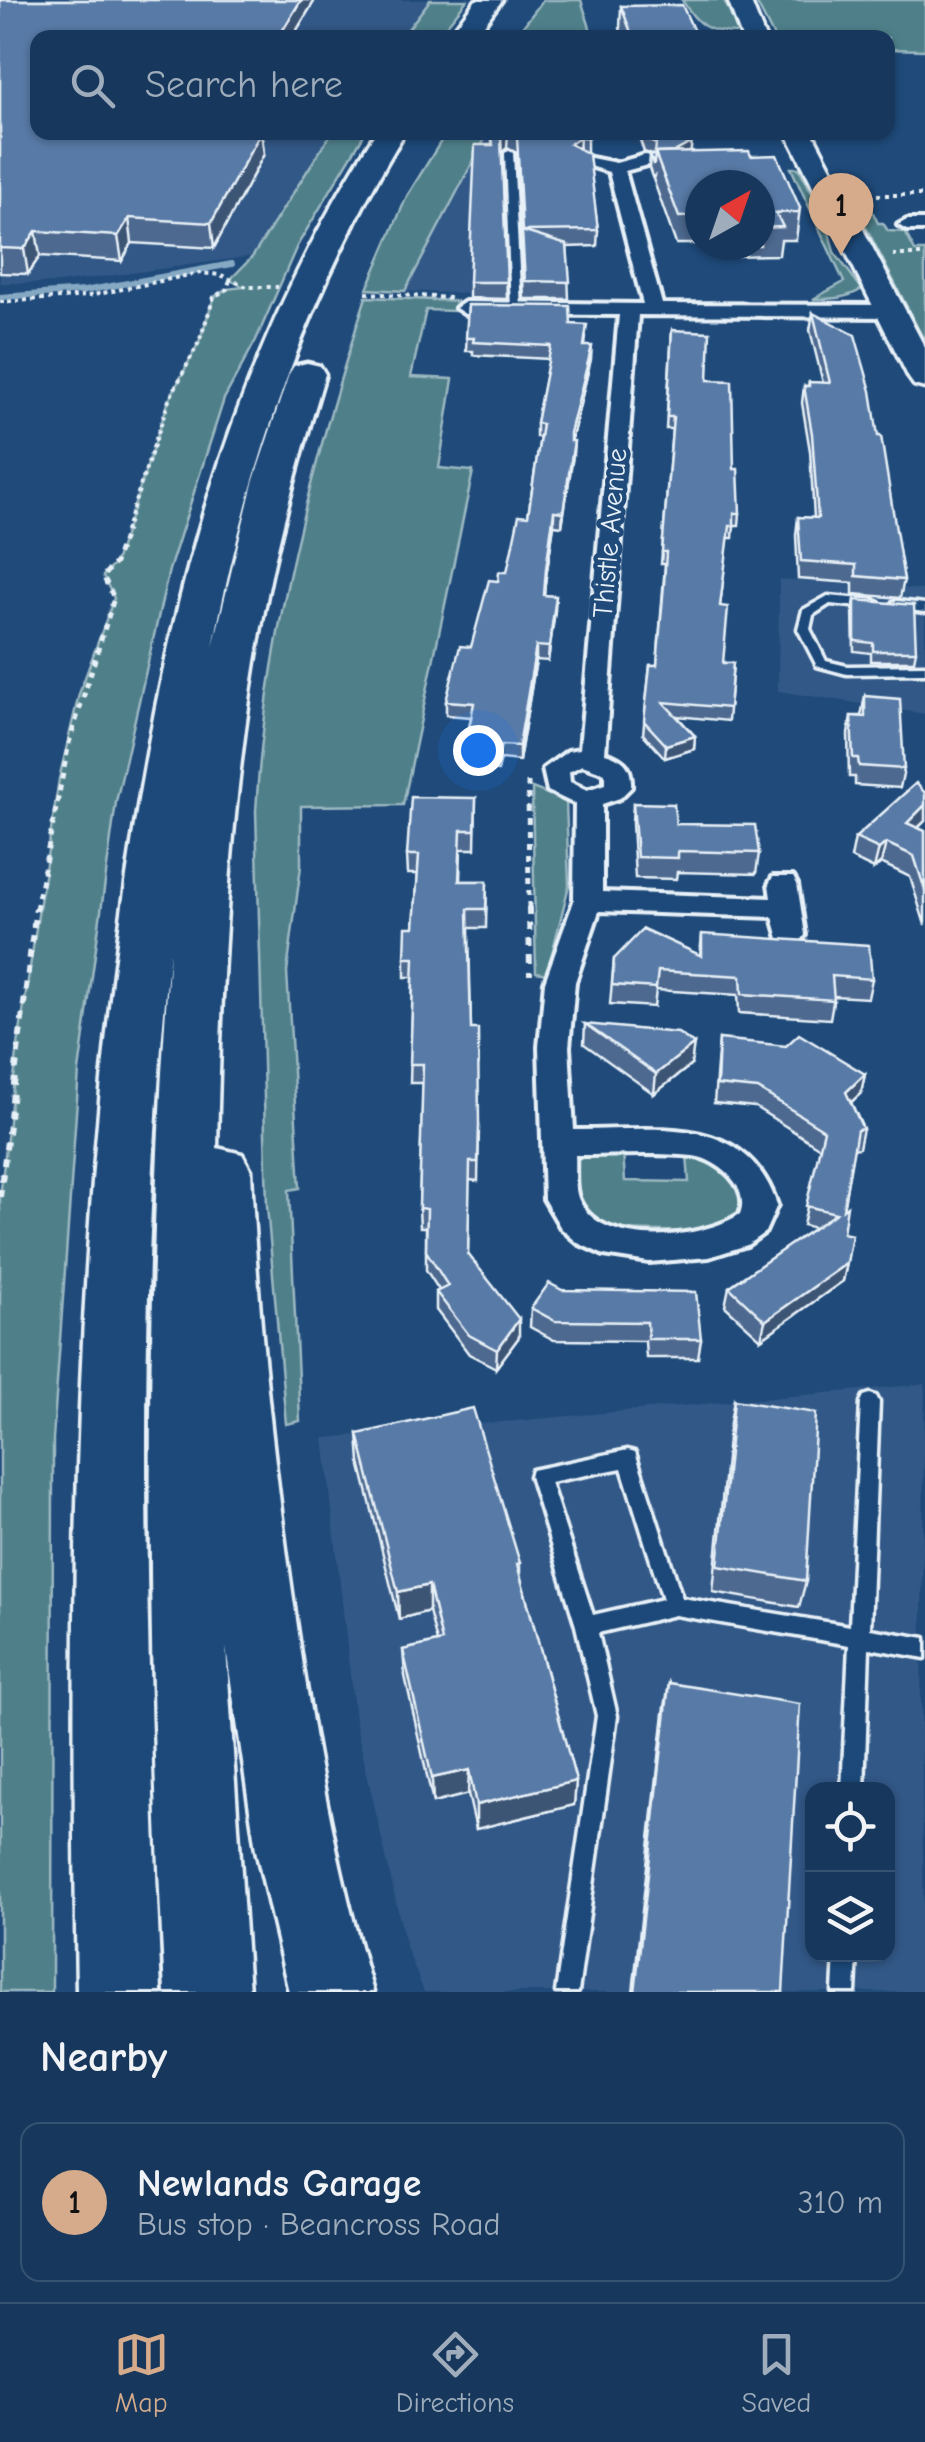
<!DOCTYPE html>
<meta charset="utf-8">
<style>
:root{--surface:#17385c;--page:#244365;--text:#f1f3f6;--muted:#9eacbb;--line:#365272;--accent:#d6ab8b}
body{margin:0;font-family:"Comic Neue",sans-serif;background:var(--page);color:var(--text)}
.controls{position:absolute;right:30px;bottom:30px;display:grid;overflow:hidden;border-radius:20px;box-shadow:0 2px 8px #0004}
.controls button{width:90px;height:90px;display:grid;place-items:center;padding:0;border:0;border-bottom:2px solid var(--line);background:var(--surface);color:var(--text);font:50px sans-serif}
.compass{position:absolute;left:685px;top:170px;width:90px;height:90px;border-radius:50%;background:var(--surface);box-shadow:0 2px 8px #0004;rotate:40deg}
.you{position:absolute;left:478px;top:750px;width:35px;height:35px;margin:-25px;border:8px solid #fff;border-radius:50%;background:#1a73e8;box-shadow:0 0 0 15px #1a73e833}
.badge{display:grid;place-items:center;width:65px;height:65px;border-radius:50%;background:var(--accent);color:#111;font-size:32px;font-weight:700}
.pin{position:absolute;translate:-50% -82px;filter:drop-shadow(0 2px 5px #0008)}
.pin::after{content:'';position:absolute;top:52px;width:35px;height:30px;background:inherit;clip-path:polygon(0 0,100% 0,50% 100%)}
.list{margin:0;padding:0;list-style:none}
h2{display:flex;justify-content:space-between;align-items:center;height:130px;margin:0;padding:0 40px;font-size:42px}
h2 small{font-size:32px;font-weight:400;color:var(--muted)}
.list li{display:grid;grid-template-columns:65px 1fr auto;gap:30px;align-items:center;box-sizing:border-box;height:160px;margin:0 20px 20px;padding:0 20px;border:2px solid var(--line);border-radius:20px}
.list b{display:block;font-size:38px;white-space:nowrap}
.list p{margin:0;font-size:32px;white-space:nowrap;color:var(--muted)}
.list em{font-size:32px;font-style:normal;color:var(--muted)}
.icon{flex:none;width:55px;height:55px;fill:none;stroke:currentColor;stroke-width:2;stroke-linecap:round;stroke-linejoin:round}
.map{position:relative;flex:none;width:925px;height:1992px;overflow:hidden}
.search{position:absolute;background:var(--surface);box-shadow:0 2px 8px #0004;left:30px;right:30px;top:30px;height:110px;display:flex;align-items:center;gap:25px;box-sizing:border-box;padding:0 35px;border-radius:20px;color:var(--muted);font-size:38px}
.sheet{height:310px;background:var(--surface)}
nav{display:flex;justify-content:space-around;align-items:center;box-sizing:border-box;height:140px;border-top:2px solid var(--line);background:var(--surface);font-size:28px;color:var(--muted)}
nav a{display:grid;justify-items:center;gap:5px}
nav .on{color:var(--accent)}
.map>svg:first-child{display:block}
</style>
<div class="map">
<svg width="925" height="1992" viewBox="0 0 925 1992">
<rect width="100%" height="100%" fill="#1f4a7a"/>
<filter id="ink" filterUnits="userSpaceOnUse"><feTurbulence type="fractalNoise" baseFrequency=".01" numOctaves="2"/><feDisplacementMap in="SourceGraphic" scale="20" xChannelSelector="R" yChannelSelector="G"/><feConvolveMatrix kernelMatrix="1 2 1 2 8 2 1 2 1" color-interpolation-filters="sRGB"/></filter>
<g filter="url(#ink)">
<g fill="#305887" fill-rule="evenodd">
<path d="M0 0H430L402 37 38 38V132L332 133 253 256 59 283H0Z"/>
<path d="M488 133H522L524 296 405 291Z"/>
<path d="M779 579 925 590V714L778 691Z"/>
<path d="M925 1384 921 1700 925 1992H424L406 1947 355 1720 324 1438ZM812 1790H888V1954H812Z"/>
</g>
<g fill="#50808a" stroke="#9cb8c1" stroke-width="2.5">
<path d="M430 0H467L437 37H402Z"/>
<path d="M543 0H581L593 37H515Z"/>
<path d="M682 0H724L739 33C708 33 698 26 682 0Z"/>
<path d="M755 0H925V50L888 49V38L774 37Z"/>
<path d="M332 132 365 133 297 246 256 340 224 399 169 570 116 802 79 1071 53 1439 52 1992H0V1197L18 1045 59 779 79 694 114 598 103 576 115 563 169 400 199 342 214 297 227 289 244 287 230 280 253 256Z"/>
<path d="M446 133H488L405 291 367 289 407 196Z"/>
<path d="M791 168H799L826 220 834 252 862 289C847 299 830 299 813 299L844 282Z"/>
<path d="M848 192H863L878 223H883L888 231 905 232 915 251H925V342Z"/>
<path d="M366 297 456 301 454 311 426 310 411 377 453 379 439 468 473 471 403 805 301 806V866L287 972 300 1188 289 1190 300 1421 286 1424 267 1206 256 811C266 637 313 462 366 297Z"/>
<path d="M532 788 566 801 569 885 547 974 536 972Z"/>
<path d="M623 1152 625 1181 689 1182 687 1154C716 1160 732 1170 745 1197L739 1215 710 1232 605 1230 578 1199 576 1159Z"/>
</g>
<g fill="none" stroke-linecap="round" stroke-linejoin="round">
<path stroke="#85a9c3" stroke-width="6" d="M0 297 84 291 232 264"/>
<defs>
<g id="lane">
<path d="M509 151 513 153 521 309 516 312 511 309 505 153Z"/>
<path d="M828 596 874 600 880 604 874 608 830 604 813 615 810 629 826 661 847 666 925 665V673L847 674 817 666 798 629 803 610Z"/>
<path d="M897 601 925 604V612L893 608V602Z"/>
<path d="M870 1394 876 1396 879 1402 870 1629 925 1638V1658L869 1648 864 1790H842L849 1645 675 1615 598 1633 617 1716 578 1992H556L597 1716 576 1626 530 1476 532 1470 628 1450 635 1452 682 1598 850 1626 861 1402 864 1396ZM622 1468 663 1599 593 1615 550 1482Z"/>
<path d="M835 1954H857L855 1992H833Z"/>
</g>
<g id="street">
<path d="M645 155 651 156V164L625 171 662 304 889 305 899 311 889 317 638 315 605 753C625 759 632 767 631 787L620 798 602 804V892L771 898 769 884 773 877H793L797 884 805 935 800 942H780L773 917 599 911 575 982 569 1047 574 1130C655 1131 746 1111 777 1205L765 1232 747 1245 709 1257 649 1262 604 1255 578 1243 561 1228 544 1199 539 1047 545 982 574 901 575 804 548 791 543 769 568 751 580 749 619 315 465 314 456 308 465 302 643 304 609 172 573 161 581 156 616 163ZM582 765 605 773V784L587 790 570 782 569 772ZM575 1155C614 1155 654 1152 693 1156 718 1159 751 1187 740 1214 704 1239 604 1250 580 1202 573 1190 576 1169 575 1155Z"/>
<path d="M925 220V230H907L898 225 907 220Z"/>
</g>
<g id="primary">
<path d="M728 0H750L765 38H742Z"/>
<path d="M786 132H812L925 348V388L914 385 909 378Z"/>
</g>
<g id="highway">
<path d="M476 0H502L474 38H447Z"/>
<path d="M376 132H405C308 292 248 464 213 647L253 483 289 374 294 366 307 363 320 366 325 374C303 447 282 520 267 595 231 777 221 963 217 1148L242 1154 251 1170C257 1311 272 1452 292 1592 311 1727 334 1861 373 1992H289L256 1850 226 1648 249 1992H165C146 1645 144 1298 170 951 133 1297 146 1646 161 1992H77C71 1634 72 1275 121 919 160 635 219 377 376 132Z"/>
</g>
</defs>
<use href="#lane" stroke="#e8f1f8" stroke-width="7"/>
<use href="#street" stroke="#e8f1f8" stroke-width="8"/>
<use href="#primary" stroke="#e8f1f8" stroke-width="7"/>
<use href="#highway" stroke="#e8f1f8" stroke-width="7"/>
<g stroke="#e8f1f8" stroke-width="4" stroke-dasharray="4 4" stroke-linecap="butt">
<path d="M861 195H925"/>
<path d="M893 255H925"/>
<path d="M366 293 450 298"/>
<path d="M0 302 89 296 199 273 221 275 247 287H278"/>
<path d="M125 532 169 400 199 342 214 297 227 289 230 280"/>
</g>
<g stroke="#e8f1f8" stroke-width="5" stroke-dasharray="6 6" stroke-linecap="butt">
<path d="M528 782 529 909"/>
<path d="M36 909 69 743 114 598 103 576 115 563 126 530"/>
</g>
<g stroke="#e8f1f8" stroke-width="6" stroke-dasharray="8 8" stroke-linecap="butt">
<path d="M529 907 530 975"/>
<path d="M0 1197 36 907"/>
</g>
<use href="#lane" fill="#1f4a7a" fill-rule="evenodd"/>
<use href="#street" fill="#1f4a7a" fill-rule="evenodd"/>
<use href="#primary" fill="#1f4a7a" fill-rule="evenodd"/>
<use href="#highway" fill="#1f4a7a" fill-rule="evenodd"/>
</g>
<g fill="#4d698f" stroke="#e8f1f8" stroke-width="2.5">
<path d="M0 0H315L292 38H38V132H262L264 154 214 248 132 243 122 261 40 256 28 274 0 273Z"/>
<path d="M621 6 697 38H623L620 28Z"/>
<path d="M492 132H587V153L598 230 597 246 567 247 569 299H524L517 153 507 148 502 152 507 299 469 298V282L492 145Z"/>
<path d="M640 132H656L691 152 751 156 800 208 796 240H781L779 255 734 256 731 245H760V185H700V244H676L653 179 654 176 652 177 649 168 650 156 652 155 644 152 640 140Z"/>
<path d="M468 305 571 324 586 337 585 346 591 359 571 441 573 455 562 526 554 525 545 583 544 595 555 610 548 661 536 660 519 761 501 759 498 771 472 769 473 749H468V734L471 717 446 715V701L471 647 498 581 507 572 528 516 540 437H536V423L549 359 473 355V351H466Z"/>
<path d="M813 313 878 436 904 580 900 598 853 594V583L798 579 796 535 798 517 814 518 810 451 802 403 804 386H808L809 382 823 383 810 330Z"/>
<path d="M672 330 708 380 734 469 740 513 739 525H734L733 538H728L720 606 723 663H733L728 721 677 716 695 736 694 749 665 758 643 734 650 665H657L665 564H661L672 429H666Z"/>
<path d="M855 600 916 651 914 661H871V653L854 651 853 610Z"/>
<path d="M865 696 904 769 900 788 855 785V777H849L848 734 851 716H861Z"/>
<path d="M925 793V821L918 828 925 831V925L910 877 881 863 874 869 851 858 855 838Z"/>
<path d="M476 798 475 849H461L460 881H487L486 928H469L471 1029 479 1125 478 1181 469 1180 468 1254 519 1337 496 1368 469 1354 436 1310V1292L439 1290 426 1270V1227H420L419 1208 423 1083H410L413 977H405V958L414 927 418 874H408L407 855Z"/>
<path d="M633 803 676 824 759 853 756 874 677 872 676 879 635 878 632 823Z"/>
<path d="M702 934 872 979 868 998 834 996 830 1019 739 1013 738 995 656 990 654 1007 610 1004 614 959 700 955Z"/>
<path d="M585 1024 691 1065 654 1094 584 1044Z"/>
<path d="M719 1039 865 1074 861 1093 851 1102 863 1129 859 1148 853 1149 843 1209V1233L847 1263 843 1281 761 1339 725 1306 729 1287 815 1228 803 1225 820 1148 755 1107 714 1103Z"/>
<path d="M562 1290 701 1339 698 1358H646L645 1341 554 1340 530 1327 531 1308Z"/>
<path d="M734 1400 806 1581 799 1607 713 1592 729 1428Z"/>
<path d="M358 1434 520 1563V1574L576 1781 574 1805 476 1829 468 1794 433 1803 405 1676 403 1650 437 1642 429 1611 399 1619 360 1462Z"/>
<path d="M669 1683 783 1992H633L664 1713Z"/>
</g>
<g fill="#3e5574" stroke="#e8f1f8" stroke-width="2.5">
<path d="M301 0H315L292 38H278Z"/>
<path d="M261 132 264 154 214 248 211 223Z"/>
<path d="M508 132 507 148 501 153V138Z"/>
<path d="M580 137 579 153 570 144Z"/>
<path d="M692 142 690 155 658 161Z"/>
<path d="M129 218 132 243 122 261 118 236Z"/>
<path d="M36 231 40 256 28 274 24 249Z"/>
<path d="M592 346 591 359 570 446V433Z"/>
<path d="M574 441 573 455 562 526 563 512Z"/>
<path d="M554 511V525L545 583 546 569Z"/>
<path d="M556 596 555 610 548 661 549 647Z"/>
<path d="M536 646V660L519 761V746Z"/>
<path d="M695 736 694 749 665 758 666 745Z"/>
<path d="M925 805V821L902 843 907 823Z"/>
<path d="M886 843 881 863 874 869 879 849Z"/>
<path d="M694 1044 691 1065 654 1094 656 1074Z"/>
<path d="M865 1074 861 1093 842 1111 846 1092Z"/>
<path d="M847 1263 843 1281 761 1339 765 1321Z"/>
<path d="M519 1319V1337L496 1368 497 1350Z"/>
<path d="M429 1585V1611L399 1619 398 1592Z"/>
<path d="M469 1770 468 1794 433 1803 432 1778Z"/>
<path d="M576 1781 574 1805 476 1829V1805Z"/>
</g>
<g fill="#597aa6" stroke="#e8f1f8" stroke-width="2.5">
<path d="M0 0H301L278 38H38V132H261L211 223 129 218 118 236 36 231 24 249 0 248Z"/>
<path d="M682 5 697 38H633L621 6Z"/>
<path d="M492 132H507L501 138 507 282H469L475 145H493Z"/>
<path d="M508 132H587L588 138 580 137 570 144 589 154 598 230 522 231 517 137Z"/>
<path d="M642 132H656L692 142 674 152 655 153 654 164H653L650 156 655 154 656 144 644 139Z"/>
<path d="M749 151 751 156 777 155 800 208 799 212 776 213 783 227 760 228V185H700V216L679 217 655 153Z"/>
<path d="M522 231 567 245 570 282 525 281Z"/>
<path d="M468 305 570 306 571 324 587 325 584 346H592L570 433V441H574L563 512 554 511 546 569 544 595 556 596 549 647 536 646 519 746 501 745 498 757 472 754 477 735 468 734 474 703 446 701 460 646 471 647 489 580 498 581 499 572H507L519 515 528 516 542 424 536 423 551 346 473 342 474 338H466Z"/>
<path d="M813 313 855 335 871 391 878 436H881L904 580 856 576V565L801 561 798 517 818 518 812 434 804 386H809V382L830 383Z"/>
<path d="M672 330 710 332 708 380 732 381 734 469H738L740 513H734V526H730L720 606 728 607 723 663H733L729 708 663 702 695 736 666 745 644 721 650 665H657L664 584 666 552H662L673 417H667Z"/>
<path d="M855 600 914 605 916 651H873V643L855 641Z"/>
<path d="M865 696 900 699 904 769 859 766 858 758H853L851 716 865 717Z"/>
<path d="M916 783 925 793V805L907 823 925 831V890L914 856 886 843 879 849 855 838Z"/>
<path d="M411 797 476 798 475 830H461L459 881H487L486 909H468L471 1029H478L479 1125 478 1162H470L468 1254 519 1319 497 1350 469 1335 436 1292 448 1286 426 1251 427 1209 419 1208 423 1064H410L414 958H405L406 927H414L419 855H407Z"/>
<path d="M633 803 674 804 676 824 755 825 759 853 678 851V858L637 857Z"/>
<path d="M643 929 702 956V934L869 945 872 979 832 976 834 1000 742 994 741 976 658 971 656 988 612 985 614 959Z"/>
<path d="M585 1024 678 1033 694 1044 656 1074Z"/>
<path d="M799 1034 865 1074 846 1092 863 1129 857 1130 843 1209 847 1206 843 1233 852 1235 847 1263 765 1321 729 1287 836 1213 806 1206 824 1130 758 1089 717 1085 719 1039 786 1046Z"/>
<path d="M549 1283 562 1290 696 1292 701 1339H648L647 1322 555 1321 531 1308Z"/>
<path d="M734 1400 816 1413 806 1581 718 1566Z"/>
<path d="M473 1408 520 1563 517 1564 576 1781 476 1805 469 1770 432 1778 403 1650 442 1641 429 1585 398 1592 358 1434Z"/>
<path d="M669 1683 800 1704 783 1992H635Z"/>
</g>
</g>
<g text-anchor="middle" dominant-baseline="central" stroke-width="9" stroke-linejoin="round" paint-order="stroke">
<g font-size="28" fill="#e8f1f8" stroke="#1f4a7a">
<text transform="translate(610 533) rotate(-85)">Thistle Avenue</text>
</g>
</g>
</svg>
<div class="controls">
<button><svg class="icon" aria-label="locate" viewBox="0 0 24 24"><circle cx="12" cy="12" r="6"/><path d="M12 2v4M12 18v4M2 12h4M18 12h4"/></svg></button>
<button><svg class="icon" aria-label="layers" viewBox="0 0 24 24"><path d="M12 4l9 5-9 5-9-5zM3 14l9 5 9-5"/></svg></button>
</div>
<svg class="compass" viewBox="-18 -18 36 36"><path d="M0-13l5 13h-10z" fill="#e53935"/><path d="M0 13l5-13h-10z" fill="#9eacbb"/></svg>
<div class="you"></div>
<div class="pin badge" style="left:841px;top:255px">1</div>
<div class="search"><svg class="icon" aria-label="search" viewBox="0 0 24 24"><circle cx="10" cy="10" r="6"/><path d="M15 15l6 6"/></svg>Search here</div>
</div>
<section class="sheet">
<h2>Nearby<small></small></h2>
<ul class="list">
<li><span class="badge">1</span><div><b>Newlands Garage</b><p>Bus stop · Beancross Road</p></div><em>310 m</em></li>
</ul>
</section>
<nav>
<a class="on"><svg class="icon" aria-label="map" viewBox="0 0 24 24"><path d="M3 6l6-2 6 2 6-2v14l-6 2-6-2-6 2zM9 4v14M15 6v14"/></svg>Map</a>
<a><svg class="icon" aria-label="directions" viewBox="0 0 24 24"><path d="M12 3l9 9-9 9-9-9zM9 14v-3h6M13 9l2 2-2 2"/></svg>Directions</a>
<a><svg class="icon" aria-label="saved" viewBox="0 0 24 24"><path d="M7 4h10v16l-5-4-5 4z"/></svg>Saved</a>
</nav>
